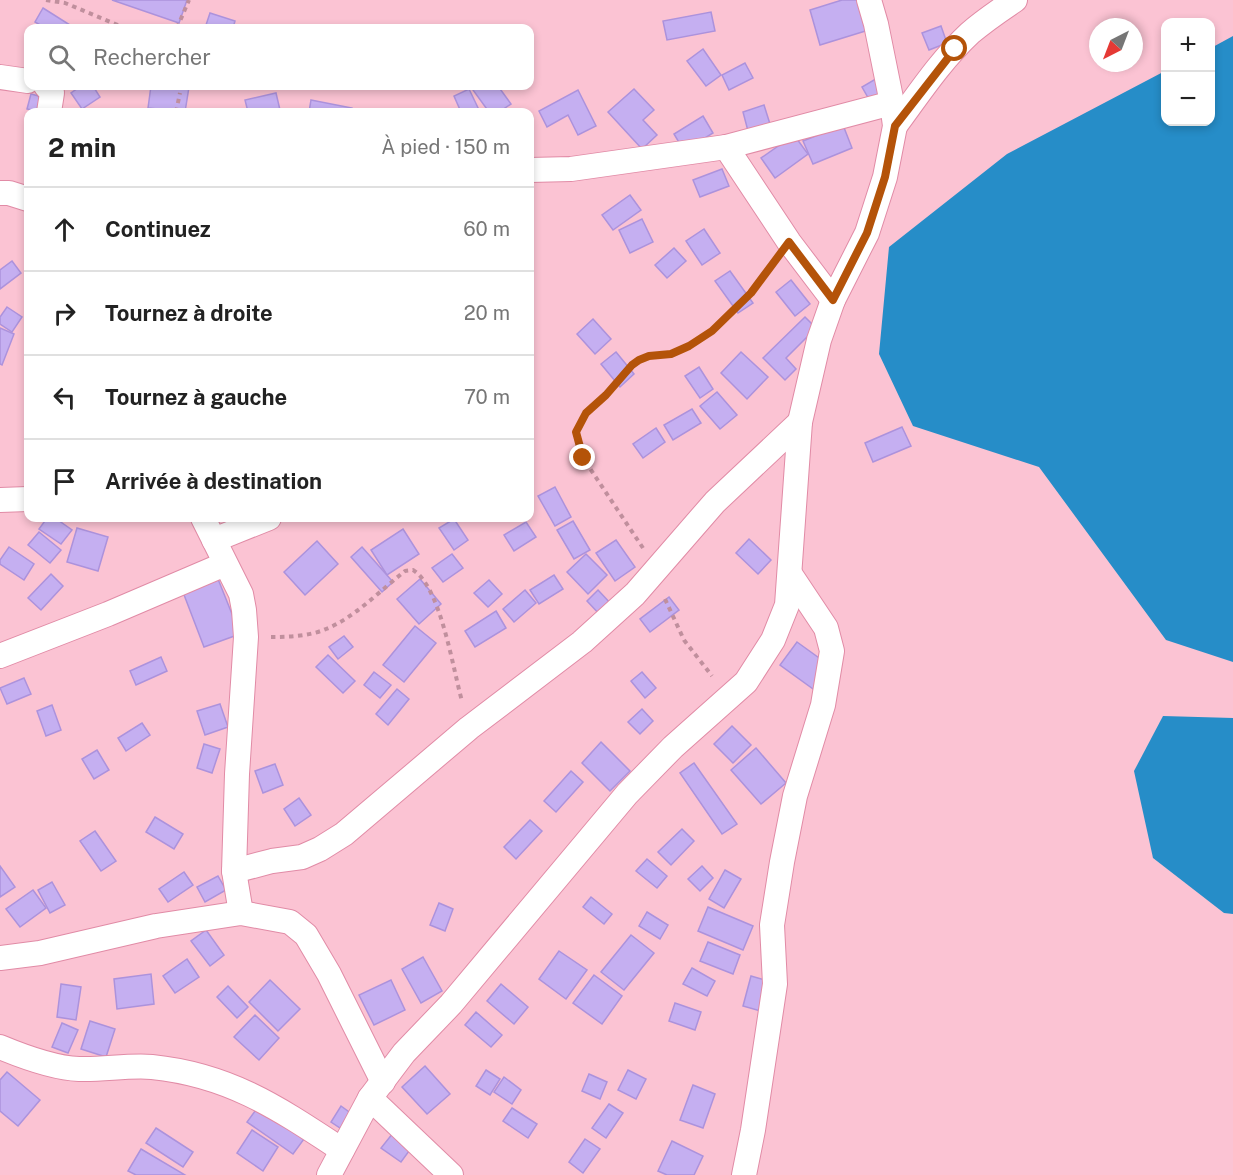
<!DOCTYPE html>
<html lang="fr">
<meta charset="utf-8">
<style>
:root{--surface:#fff;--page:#f2f2f2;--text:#222;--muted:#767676;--line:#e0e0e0}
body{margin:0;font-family:"Public Sans",sans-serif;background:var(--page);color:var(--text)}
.controls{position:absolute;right:18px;top:18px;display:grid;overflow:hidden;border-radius:12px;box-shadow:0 3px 9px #0003}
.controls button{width:54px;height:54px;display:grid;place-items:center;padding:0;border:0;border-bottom:2px solid var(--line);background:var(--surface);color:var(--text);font:30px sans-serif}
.compass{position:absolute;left:1089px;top:18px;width:54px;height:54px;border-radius:50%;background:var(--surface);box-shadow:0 3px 9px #0003;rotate:222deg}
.stop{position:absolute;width:18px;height:18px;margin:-14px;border:4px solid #b45309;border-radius:50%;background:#fff}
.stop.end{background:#b45309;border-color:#fff;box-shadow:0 2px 6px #0008}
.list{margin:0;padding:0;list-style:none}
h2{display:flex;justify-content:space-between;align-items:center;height:78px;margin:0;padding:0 24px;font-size:26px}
h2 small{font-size:20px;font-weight:400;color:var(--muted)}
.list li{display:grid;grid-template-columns:39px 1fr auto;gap:18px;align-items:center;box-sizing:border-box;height:84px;padding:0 24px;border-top:2px solid var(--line)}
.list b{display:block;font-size:22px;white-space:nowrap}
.list em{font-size:20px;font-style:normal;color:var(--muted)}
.icon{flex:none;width:33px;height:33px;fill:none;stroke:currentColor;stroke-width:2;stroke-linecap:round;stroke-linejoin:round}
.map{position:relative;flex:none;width:1233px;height:1175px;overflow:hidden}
.search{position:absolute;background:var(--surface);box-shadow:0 3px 9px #0003;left:24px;top:24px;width:510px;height:66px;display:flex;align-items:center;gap:15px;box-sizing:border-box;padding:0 21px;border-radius:12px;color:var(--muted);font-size:22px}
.panel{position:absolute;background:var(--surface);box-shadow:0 3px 9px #0003;left:24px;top:108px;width:510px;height:414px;border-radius:12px}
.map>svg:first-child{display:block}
</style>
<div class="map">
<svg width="1233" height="1175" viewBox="0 0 1233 1175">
<rect width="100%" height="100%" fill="#fbc3d3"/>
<g fill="#268dc8">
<path d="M1233 36V662L1166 640 1039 467 913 426 879 354 889 247 1007 154 1165 71 1166 122H1210L1211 48Z"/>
<path d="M1163 716 1233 718V914L1224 913 1153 858 1134 771Z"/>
</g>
<g fill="#c5aff1" stroke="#ac92dc" stroke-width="1.5">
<path d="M112 0H187L179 23Z"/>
<path d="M842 0H864L872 29 820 45 810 10Z"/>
<path d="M43 8 70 25 68 28H45L35 22Z"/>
<path d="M711 12 715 31 667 40 663 21Z"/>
<path d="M210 13 235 21 233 28H205Z"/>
<path d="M941 26 947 43 929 50 922 33Z"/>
<path d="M703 49 721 75 706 86 687 61Z"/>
<path d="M745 63 753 78 729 90 722 75Z"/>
<path d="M879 77 887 91 870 101 862 87Z"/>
<path d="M81 86H93L100 97 82 109 71 93Z"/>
<path d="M151 86 189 87 185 112 148 108Z"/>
<path d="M479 86H498L511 104 499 112H489L473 90Z"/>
<path d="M469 89 480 112H461L454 96Z"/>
<path d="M634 89 654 110 643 120 657 135 642 149 608 112Z"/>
<path d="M578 90 596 126 578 135 568 115 547 127 539 111Z"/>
<path d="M276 93 280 110 267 112H248L245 100Z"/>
<path d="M31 94 54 100 41 112 27 109Z"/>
<path d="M311 100 352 108 351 112H309Z"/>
<path d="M764 105 770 124 748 131 743 112Z"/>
<path d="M703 116 713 133 684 151 674 134Z"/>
<path d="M843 125 852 148 813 164 803 141Z"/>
<path d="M794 135 808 154 775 178 761 158Z"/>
<path d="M722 169 729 186 700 197 693 180Z"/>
<path d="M630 195 641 210 613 230 602 215Z"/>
<path d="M642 219 653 242 630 253 619 230Z"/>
<path d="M704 229 720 253 702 265 686 241Z"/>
<path d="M674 248 686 261 667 278 655 265Z"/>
<path d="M12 261 21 273 0 289V270Z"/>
<path d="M730 271 753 303 738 313 715 281Z"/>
<path d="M791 280 810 304 795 316 776 292Z"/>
<path d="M7 307 22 317 12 332 0 324V317Z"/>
<path d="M805 317 816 328 786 358 796 369 785 380 763 358Z"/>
<path d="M593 319 611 339 595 354 577 334Z"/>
<path d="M0 328 14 334 2 365 0 364Z"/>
<path d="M616 352 634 374 620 387 601 364Z"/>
<path d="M741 352 768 377 747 399 721 373Z"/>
<path d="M699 367 713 389 700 398 685 376Z"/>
<path d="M717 392 737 415 720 429 700 406Z"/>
<path d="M692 409 701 423 673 440 664 425Z"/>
<path d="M902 427 911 446 873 462 865 443Z"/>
<path d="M656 428 665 442 643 458 633 444Z"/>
<path d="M555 487 571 517 555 526 538 496Z"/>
<path d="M47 518H55L72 530 61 544 39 529Z"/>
<path d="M454 519 468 540 454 550 439 528Z"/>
<path d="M573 521 590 550 574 559 557 530Z"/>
<path d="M526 522 536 537 514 551 504 535Z"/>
<path d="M77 528 108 537 98 571 67 562Z"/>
<path d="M403 529 419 554 387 575 371 550Z"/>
<path d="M39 532 61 550 50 563 28 545Z"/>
<path d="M749 539 771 560 758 574 736 553Z"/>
<path d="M616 540 635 567 615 581 596 553Z"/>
<path d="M317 541 338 564 305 595 284 572Z"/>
<path d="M9 547 34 564 24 580 0 564V560Z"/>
<path d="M362 547 393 582 382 592 351 557Z"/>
<path d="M452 554 463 568 443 582 432 568Z"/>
<path d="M586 554 607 575 588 594 567 572Z"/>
<path d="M51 574 63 586 41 610 28 598Z"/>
<path d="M216 574 240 634 204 647 181 587Z"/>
<path d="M554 575 563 589 539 604 530 590Z"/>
<path d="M420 579 441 604 419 624 397 599Z"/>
<path d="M489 580 502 594 488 607 474 593Z"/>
<path d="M525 590 536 603 514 622 503 609Z"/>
<path d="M598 590 613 606 602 617 587 601Z"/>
<path d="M669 597 679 610 650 632 640 619Z"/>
<path d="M496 611 506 628 475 647 465 631Z"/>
<path d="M415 626 436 643 404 682 383 665Z"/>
<path d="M344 636 353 647 338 659 329 647Z"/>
<path d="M797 642 837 671 820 694 780 665Z"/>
<path d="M328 655 355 681 343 693 316 667Z"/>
<path d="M161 657 167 671 136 685 130 671Z"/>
<path d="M374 672 391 685 380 698 364 685Z"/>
<path d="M642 672 656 688 645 698 631 681Z"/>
<path d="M24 678 31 694 7 704 0 688Z"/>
<path d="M397 689 409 699 388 725 376 714Z"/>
<path d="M220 704 228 727 205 735 197 711Z"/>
<path d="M52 705 61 730 46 736 37 711Z"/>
<path d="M642 709 653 721 640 734 628 722Z"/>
<path d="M142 723 150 735 126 751 118 738Z"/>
<path d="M732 726 751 745 733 763 714 744Z"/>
<path d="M601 742 630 771 610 791 582 763Z"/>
<path d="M204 744 220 749 212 773 197 768Z"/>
<path d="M756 748 786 783 761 804 731 770Z"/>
<path d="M97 750 109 770 94 779 82 759Z"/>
<path d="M694 763 737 824 722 834 680 773Z"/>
<path d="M275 764 283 785 263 793 255 771Z"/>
<path d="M571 771 583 782 556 812 544 801Z"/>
<path d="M299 798 311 815 295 826 284 809Z"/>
<path d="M155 817 183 834 174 849 146 832Z"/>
<path d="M530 820 542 831 516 859 504 847Z"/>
<path d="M682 829 694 841 671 865 658 852Z"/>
<path d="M95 831 116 861 101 871 80 841Z"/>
<path d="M647 859 667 876 657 888 636 871Z"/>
<path d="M0 866 15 887 0 897Z"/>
<path d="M702 866 713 878 700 891 688 879Z"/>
<path d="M725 870 741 879 724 908 709 899Z"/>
<path d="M184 872 193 885 168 902 159 889Z"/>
<path d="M218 876 226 890 205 902 197 887Z"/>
<path d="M52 882 65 905 50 913 38 890Z"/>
<path d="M33 890 46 908 20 927 6 909Z"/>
<path d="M591 897 612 914 604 924 583 907Z"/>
<path d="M439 903 453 909 445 931 430 925Z"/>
<path d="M708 907 753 926 743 950 698 931Z"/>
<path d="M647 912 668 925 660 939 639 926Z"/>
<path d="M206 930 224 955 210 966 191 941Z"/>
<path d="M631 935 654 953 624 990 601 972Z"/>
<path d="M708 942 740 955 733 974 700 961Z"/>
<path d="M559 951 587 970 566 999 539 979Z"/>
<path d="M423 957 442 991 421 1003 402 969Z"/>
<path d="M187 959 199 977 175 993 163 976Z"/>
<path d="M692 968 715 981 707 996 683 984Z"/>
<path d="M151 974 154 1004 117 1009 114 979Z"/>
<path d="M594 975 622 996 602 1024 573 1003Z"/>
<path d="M751 976 772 982 764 1012 743 1006Z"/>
<path d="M270 980 300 1009 278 1031 249 1002Z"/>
<path d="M391 980 405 1010 374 1025 359 995Z"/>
<path d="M61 984 81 987 76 1020 57 1017Z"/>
<path d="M501 984 528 1007 514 1024 487 1001Z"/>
<path d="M228 986 248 1007 237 1018 217 997Z"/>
<path d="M675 1003 701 1012 695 1030 669 1021Z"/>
<path d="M476 1012 502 1035 491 1047 465 1025Z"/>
<path d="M255 1015 279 1038 259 1060 234 1037Z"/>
<path d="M90 1021 115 1029 106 1057 81 1049Z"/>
<path d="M62 1023 78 1030 68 1053 52 1047Z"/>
<path d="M425 1066 450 1094 427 1114 402 1087Z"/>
<path d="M486 1070 500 1079 490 1095 476 1086Z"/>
<path d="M628 1070 646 1079 636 1099 618 1090Z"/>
<path d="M7 1072 40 1100 18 1126 0 1111V1080Z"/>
<path d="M589 1074 607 1082 600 1099 582 1091Z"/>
<path d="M504 1077 521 1090 512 1104 494 1092Z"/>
<path d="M693 1085 715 1094 703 1128 680 1120Z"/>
<path d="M609 1104 623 1113 606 1138 592 1128Z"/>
<path d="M341 1106 356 1117 346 1132 331 1122Z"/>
<path d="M258 1107 304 1139 293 1154 247 1122Z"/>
<path d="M512 1108 537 1124 528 1138 503 1121Z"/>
<path d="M156 1128 193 1152 183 1167 146 1143Z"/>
<path d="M252 1130 278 1147 263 1171 237 1153Z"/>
<path d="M393 1133 412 1147 401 1162 381 1148Z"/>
<path d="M585 1139 600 1149 583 1173 569 1162Z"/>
<path d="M672 1141 703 1156 694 1175H667L658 1171Z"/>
<path d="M141 1149 185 1175H136L128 1171Z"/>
</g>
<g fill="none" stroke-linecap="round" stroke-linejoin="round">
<defs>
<g id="street">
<path d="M0 77 28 81"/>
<path d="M46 86 52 93 49 112"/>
<path d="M895 126C918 95 941 60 970 33 984 21 1000 10 1015 0"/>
<path d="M726 147 789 242 833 300"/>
<path d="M530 170 571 169 726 147 892 103"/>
<path d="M0 193H9L28 199"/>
<path d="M0 500 28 499"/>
<path d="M203 518 241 594 244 610 246 637 237 774 234 871 241 913"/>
<path d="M214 540 269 518"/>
<path d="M0 656 108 614 225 564"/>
<path d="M234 871 272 861 302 857 320 849 344 834 469 728 582 642 635 594 715 502 800 422"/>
<path d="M0 958 40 953 156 926 241 913 290 922 306 935 329 974 383 1082"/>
<path d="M0 1047C24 1057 53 1068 79 1069 103 1070 128 1065 152 1067 230 1075 278 1108 342 1150"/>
<path d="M370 1098 451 1175"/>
<path d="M329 1175 370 1098 404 1053 451 1004 627 794 673 747 746 682 773 640 787 605 800 422 819 340 833 300 867 233 885 177 895 126 892 103 876 24 869 0"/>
<path d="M744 1175 753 1130 775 984 772 925 782 862 795 796 823 705 832 651 826 628 790 574"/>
</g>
</defs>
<use href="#street" stroke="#e18ba6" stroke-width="26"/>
<g stroke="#c08f9d" stroke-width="4" stroke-dasharray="4.5 4.5" stroke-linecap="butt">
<path d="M46 0 65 3 125 28"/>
<path d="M177 28 189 0"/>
<path d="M176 112 180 93"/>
<path d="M643 548 583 458 576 432 586 413 606 395 632 365 639 360 649 356 671 354 689 346 712 331 751 293 773 263"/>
<path d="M665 599 684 640 712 676"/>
<path d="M271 637C289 637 310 636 326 629 354 618 381 590 405 571L413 570C441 587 453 670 462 701"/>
</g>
<use href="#street" stroke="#fff" stroke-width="24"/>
</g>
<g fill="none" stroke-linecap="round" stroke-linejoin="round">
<path stroke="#b45309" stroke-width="8" d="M583 458 576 432 586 413 606 395 632 365 639 360 649 356 671 354 689 346 712 331 751 293 789 242 833 300 867 233 885 177 895 126 955 49"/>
</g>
</svg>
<div class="controls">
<button>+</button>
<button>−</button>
</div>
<svg class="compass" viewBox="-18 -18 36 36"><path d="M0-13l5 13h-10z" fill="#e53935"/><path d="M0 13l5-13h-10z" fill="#767676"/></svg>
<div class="stop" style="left:955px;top:49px"></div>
<div class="stop end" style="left:583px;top:458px"></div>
<div class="search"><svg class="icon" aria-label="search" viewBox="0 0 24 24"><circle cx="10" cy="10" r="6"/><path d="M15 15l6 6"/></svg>Rechercher</div>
<section class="panel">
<h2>2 min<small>À pied · 150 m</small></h2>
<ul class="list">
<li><svg class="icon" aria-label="ahead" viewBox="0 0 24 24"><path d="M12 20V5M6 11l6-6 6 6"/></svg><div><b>Continuez</b></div><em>60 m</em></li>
<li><svg class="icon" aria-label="right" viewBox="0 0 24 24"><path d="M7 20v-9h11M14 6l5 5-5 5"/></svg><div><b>Tournez à droite</b></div><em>20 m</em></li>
<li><svg class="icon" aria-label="left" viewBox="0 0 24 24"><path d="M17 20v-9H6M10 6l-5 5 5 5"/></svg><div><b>Tournez à gauche</b></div><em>70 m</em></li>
<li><svg class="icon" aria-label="arrive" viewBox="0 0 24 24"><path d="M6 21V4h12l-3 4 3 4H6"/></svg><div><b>Arrivée à destination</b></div></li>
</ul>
</section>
</div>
